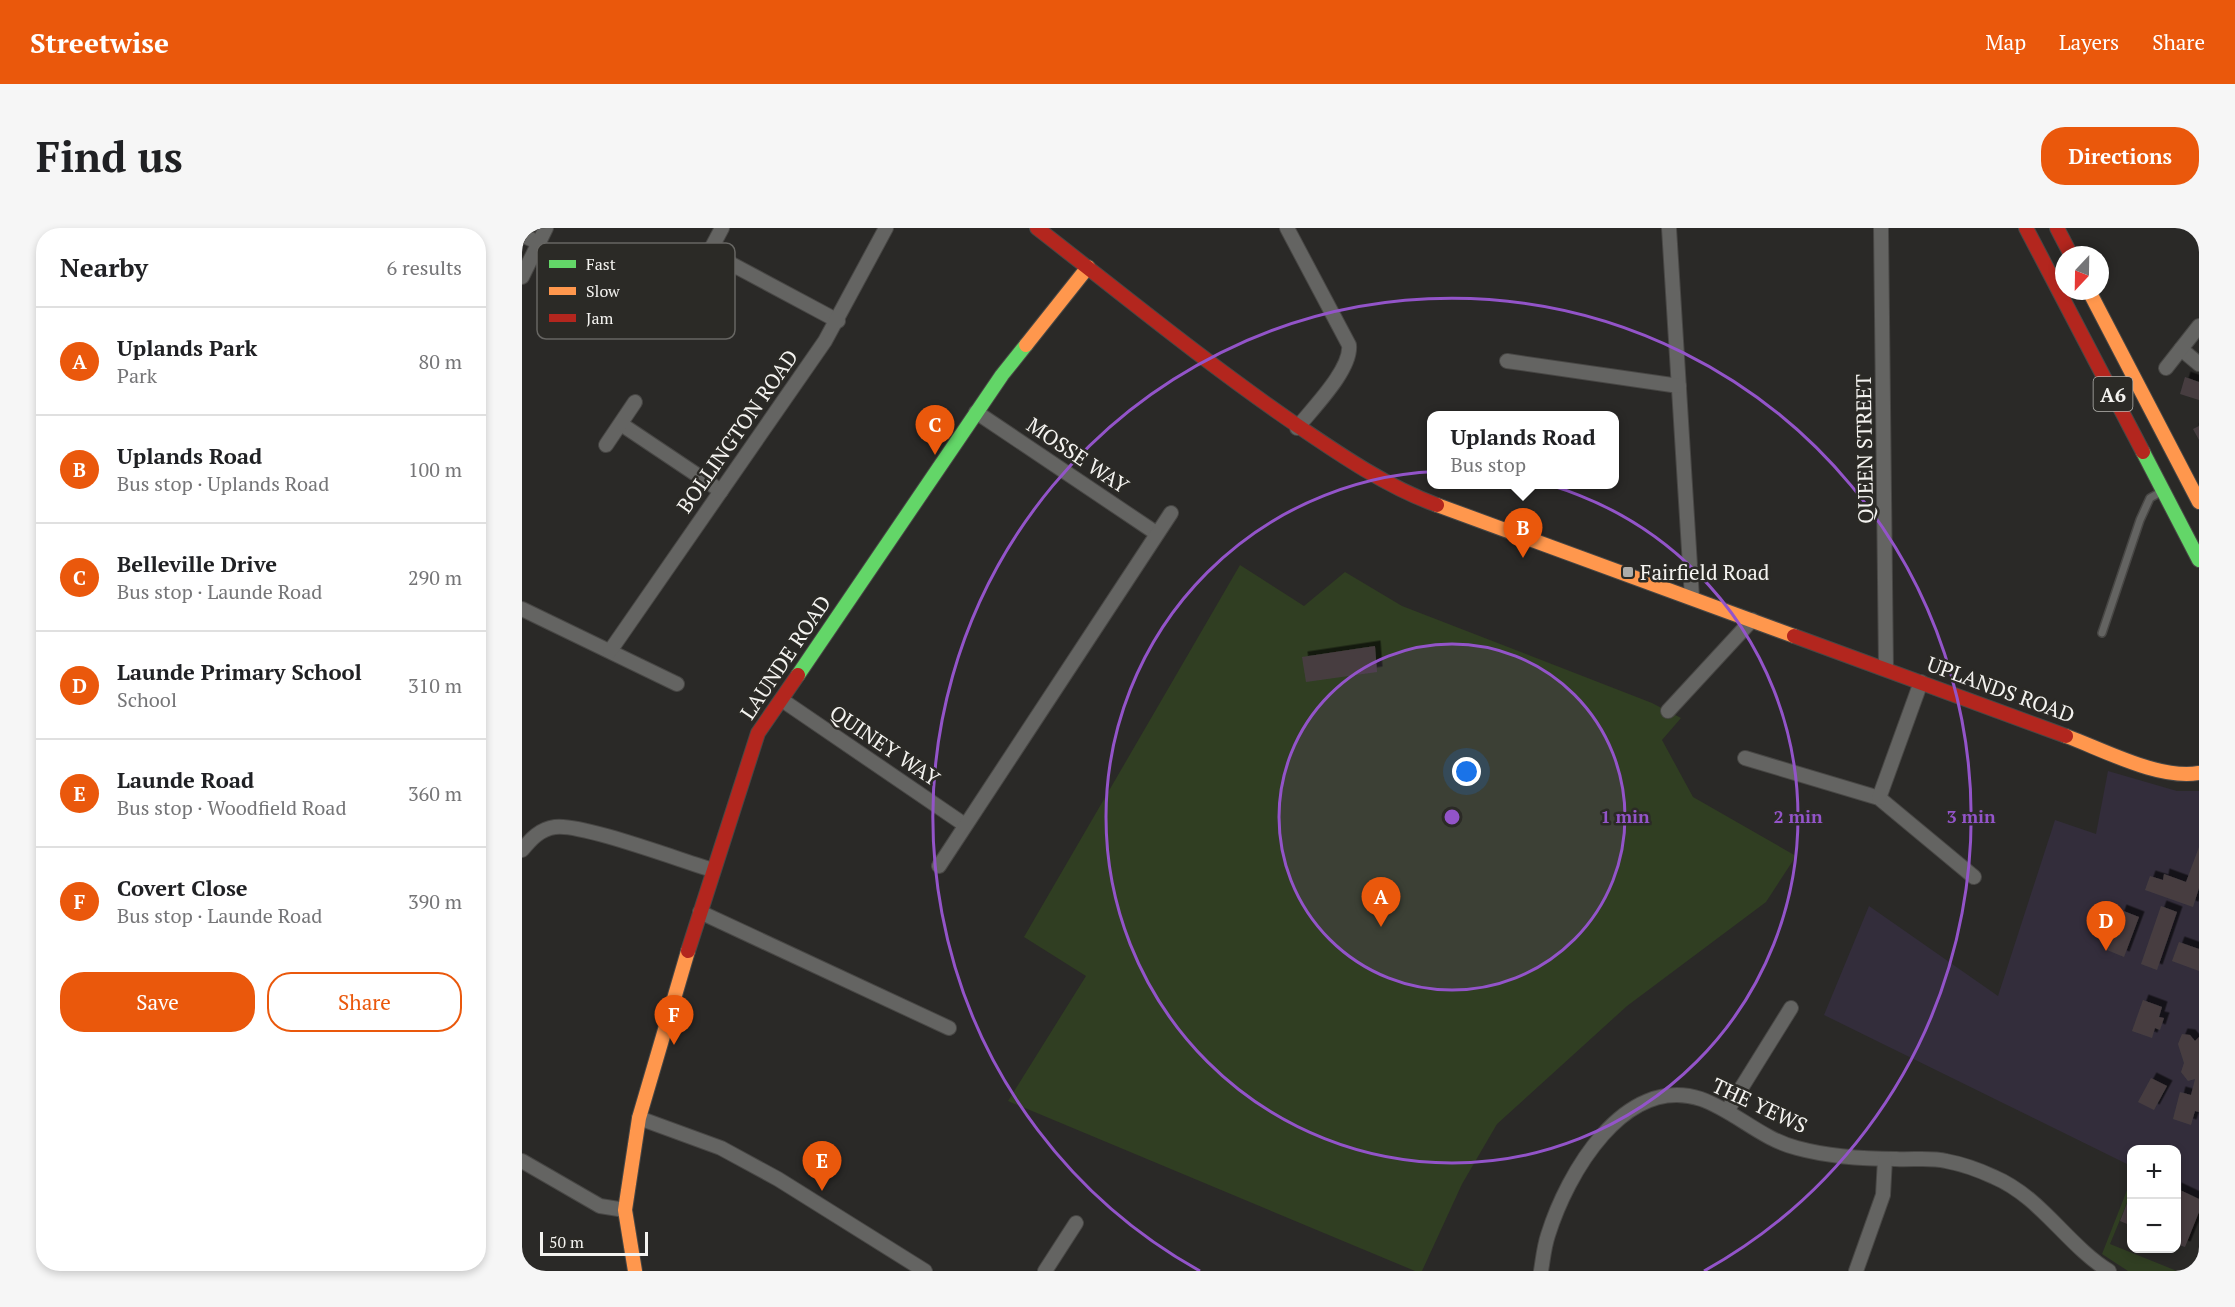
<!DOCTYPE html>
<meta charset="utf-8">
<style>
:root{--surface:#fff;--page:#f6f6f6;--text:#202124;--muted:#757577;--line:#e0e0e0;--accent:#ea580c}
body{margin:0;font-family:"PT Serif",serif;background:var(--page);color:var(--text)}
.controls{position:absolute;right:18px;bottom:18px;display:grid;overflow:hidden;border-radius:12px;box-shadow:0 3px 9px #0003}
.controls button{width:54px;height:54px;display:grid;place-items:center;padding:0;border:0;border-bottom:2px solid var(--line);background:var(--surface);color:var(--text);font:30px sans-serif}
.compass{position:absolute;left:1533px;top:18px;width:54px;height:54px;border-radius:50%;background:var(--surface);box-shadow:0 3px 9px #0003;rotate:202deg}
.scale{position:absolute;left:18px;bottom:15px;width:108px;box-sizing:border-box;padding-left:6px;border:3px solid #f4f3f0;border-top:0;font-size:16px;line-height:21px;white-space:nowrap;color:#f4f3f0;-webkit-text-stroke:4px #2b2a26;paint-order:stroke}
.you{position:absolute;left:945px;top:544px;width:21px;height:21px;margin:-15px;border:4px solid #fff;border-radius:50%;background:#1a73e8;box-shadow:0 0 0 9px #1a73e833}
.badge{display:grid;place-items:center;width:39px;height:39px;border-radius:50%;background:var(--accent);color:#fff;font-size:20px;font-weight:700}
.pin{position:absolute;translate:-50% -50px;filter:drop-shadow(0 2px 3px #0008)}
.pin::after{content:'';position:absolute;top:32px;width:21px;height:18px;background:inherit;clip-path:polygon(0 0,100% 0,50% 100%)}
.popup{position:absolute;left:905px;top:183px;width:192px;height:78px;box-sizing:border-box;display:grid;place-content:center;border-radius:12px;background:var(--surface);filter:drop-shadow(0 2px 4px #0005);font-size:20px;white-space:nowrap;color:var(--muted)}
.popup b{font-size:22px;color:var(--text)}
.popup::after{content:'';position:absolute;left:50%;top:100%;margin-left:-12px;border:12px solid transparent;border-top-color:var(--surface)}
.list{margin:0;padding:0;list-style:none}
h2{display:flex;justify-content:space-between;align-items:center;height:78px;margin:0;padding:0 24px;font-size:26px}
h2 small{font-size:20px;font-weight:400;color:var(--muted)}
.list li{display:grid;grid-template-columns:39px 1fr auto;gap:18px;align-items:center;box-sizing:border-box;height:108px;padding:0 24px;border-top:2px solid var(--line)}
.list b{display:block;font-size:22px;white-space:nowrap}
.list p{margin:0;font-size:20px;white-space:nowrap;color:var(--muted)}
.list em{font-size:20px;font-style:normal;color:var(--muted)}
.actions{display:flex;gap:12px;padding:18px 24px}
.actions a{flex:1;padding:14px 0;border:2px solid var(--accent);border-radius:24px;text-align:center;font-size:21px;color:var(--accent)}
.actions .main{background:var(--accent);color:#fff}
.map{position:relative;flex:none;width:1677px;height:1043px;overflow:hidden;border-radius:24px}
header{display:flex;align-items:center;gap:36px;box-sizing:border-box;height:84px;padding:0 30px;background:var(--accent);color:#fff}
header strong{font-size:28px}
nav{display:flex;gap:33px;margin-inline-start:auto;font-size:21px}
.intro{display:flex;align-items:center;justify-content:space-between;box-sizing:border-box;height:144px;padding:0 36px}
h1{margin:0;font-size:42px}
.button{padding:15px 27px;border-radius:24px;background:var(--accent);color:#fff;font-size:21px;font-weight:700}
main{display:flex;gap:36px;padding:0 36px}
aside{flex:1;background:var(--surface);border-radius:24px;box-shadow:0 3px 9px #0003}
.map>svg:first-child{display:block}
</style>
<header>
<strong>Streetwise</strong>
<nav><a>Map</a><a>Layers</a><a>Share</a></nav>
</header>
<div class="intro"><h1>Find us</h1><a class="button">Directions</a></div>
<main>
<aside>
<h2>Nearby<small>6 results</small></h2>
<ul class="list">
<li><span class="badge">A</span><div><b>Uplands Park</b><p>Park</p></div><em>80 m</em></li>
<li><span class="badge">B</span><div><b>Uplands Road</b><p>Bus stop · Uplands Road</p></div><em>100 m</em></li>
<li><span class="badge">C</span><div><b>Belleville Drive</b><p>Bus stop · Launde Road</p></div><em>290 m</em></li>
<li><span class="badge">D</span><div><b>Launde Primary School</b><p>School</p></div><em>310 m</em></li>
<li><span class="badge">E</span><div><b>Launde Road</b><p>Bus stop · Woodfield Road</p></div><em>360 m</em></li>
<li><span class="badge">F</span><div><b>Covert Close</b><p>Bus stop · Launde Road</p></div><em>390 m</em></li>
</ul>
<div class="actions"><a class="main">Save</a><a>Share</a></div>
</aside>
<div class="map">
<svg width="1677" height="1043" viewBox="0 0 1677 1043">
<defs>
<filter id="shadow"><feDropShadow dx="5.5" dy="-5.5" stdDeviation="0" flood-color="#0009"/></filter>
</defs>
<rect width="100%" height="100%" fill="#2a2927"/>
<path fill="#332d3b" d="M1586 543 1655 563H1677V971L1655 960 1654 922H1610L1609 938 1302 787 1347 678 1476 768 1533 592 1574 606Z"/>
<g fill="#303e22">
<path d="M718 337 782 378 823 344 880 378 1130 475 1159 490 1140 512 1171 569 1274 628 1244 674 1105 778 975 896 940 956 900 1043H893L486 873 564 748 502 709Z"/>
<path d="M1609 952V965L1588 1016 1655 1043H1606L1580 1026Z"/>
</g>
<g fill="#463e41" filter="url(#shadow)">
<path d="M1663 149 1677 154V172L1658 166Z"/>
<path d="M1677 198V212L1671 201Z"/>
<path d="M853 418 855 444 784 454 780 429Z"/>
<path d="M1677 619V660L1671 679 1623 662 1628 648 1641 652 1642 646 1664 654Z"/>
<path d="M1639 678 1655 684 1635 742 1619 736Z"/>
<path d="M1599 682 1617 689 1602 729 1585 722Z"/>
<path d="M1657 714 1677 721V743L1650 733Z"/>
<path d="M1621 772 1640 779 1637 789 1642 790 1638 802 1633 800 1630 810 1610 803Z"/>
<path d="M1660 806 1668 807 1673 813 1677 809V884L1673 883 1669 897 1651 891 1658 864 1669 867 1673 851 1666 853 1659 844 1662 835 1656 816Z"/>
<path d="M1629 850 1645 858 1632 882 1616 874Z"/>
<path d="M1654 960 1677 971V984L1663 1019 1654 1016Z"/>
<path d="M1609 965H1610V998L1598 993Z"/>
</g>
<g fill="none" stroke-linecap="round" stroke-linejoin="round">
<defs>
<path id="lane" d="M1580 405 1618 292 1628 270 1637 265"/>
<g id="street">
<path d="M765 0 827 117C830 141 791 180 775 200"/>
<path d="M1147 0 1170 370"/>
<path d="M1359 0 1364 441"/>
<path d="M0 7 17 15"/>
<path d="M187 24 316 93"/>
<path d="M0 49 24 0"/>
<path d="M173 51 200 0"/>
<path d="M1659 121 1677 136"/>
<path d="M985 133 1157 158"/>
<path d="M1644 140 1677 98"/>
<path d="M454 184 634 305"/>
<path d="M99 196 199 263"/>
<path d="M84 217 113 174"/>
<path d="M0 381 155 456"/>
<path d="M88 423 303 113 364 0"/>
<path d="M260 472 443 597"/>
<path d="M1146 483 1230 392"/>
<path d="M1223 530 1357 570 1452 649"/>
<path d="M1357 570 1399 454"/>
<path d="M0 622C9 611 18 601 33 599 59 595 160 633 191 642"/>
<path d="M417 638 649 285"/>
<path d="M178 684 427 800"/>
<path d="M1205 883 1269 780"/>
<path d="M117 890 199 920 256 951 403 1043"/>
<path d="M0 933 78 978 103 982"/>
<path d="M523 1043 554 995"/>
<path d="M1019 1043C1021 1031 1022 1019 1026 1007 1045 946 1102 846 1179 871 1213 883 1239 911 1275 920 1308 929 1341 931 1374 931 1390 932 1409 929 1424 933 1440 936 1457 942 1472 949 1519 969 1545 1017 1587 1043"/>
<path d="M1334 1043 1361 967 1363 931"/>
</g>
<g id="fast">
<path d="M1621 224 1677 332"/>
<path d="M276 447 480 147 504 117"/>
</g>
<g id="slow">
<path d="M1567 63 1677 274"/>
<path d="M504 117 566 39"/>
<path d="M915 277 1272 408"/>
<path d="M1544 508C1582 522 1637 552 1677 545"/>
<path d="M113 1043 103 982 117 890 166 723"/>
</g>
<g id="jam">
<path d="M515 0C600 66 684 135 773 196 817 226 865 259 915 277"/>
<path d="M1504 0 1621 224"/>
<path d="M1535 0 1549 27"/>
<path d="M1272 408 1544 508"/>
<path d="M166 723 236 505 276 447"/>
</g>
</defs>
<use href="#lane" stroke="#484745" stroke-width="10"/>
<use href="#street" stroke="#484745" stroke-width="16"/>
<use href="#fast" stroke="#484745" stroke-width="16"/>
<use href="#slow" stroke="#484745" stroke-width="16"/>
<use href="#jam" stroke="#484745" stroke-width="16"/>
<use href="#lane" stroke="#646462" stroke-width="7"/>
<use href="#street" stroke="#646462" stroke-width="14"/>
<use href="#fast" stroke="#63d668" stroke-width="14"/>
<use href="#slow" stroke="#ff974d" stroke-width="14"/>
<use href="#jam" stroke="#b3261e" stroke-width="14"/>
</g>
<circle cx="930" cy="589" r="173" fill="#9354c9" fill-opacity=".12"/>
<g fill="none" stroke="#9354c9" stroke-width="3">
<circle cx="930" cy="589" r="173"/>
<circle cx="930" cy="589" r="346"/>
<path d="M678 1043A519 519 0 1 1 1182 1043"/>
</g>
<rect fill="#adacaa" stroke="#2b2a26" stroke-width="2" x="1100" y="338" width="12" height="12" rx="3"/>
<g text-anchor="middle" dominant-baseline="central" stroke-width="5" stroke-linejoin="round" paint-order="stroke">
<rect fill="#2b2a26" stroke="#b8b7b3" stroke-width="1.5" x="1571.5" y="149" width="39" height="34" rx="4.5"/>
<g font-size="20" font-weight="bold" fill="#f4f3f0">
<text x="1591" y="166">A6</text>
</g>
<g font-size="21" fill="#f4f3f0" stroke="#2b2a26">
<text transform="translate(215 203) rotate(-55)">BOLLINGTON ROAD</text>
<text transform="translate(1342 221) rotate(-91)">QUEEN STREET</text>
<text transform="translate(556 227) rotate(34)">MOSSE WAY</text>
<text transform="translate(263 429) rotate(-56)">LAUNDE ROAD</text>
<text transform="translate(1479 461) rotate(20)">UPLANDS ROAD</text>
<text transform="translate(363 517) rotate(34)">QUINEY WAY</text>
<text transform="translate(1238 877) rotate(25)">THE YEWS</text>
</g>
<g font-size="21" fill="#f4f3f0" stroke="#2b2a26" text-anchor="start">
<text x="1118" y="344">Fairfield Road</text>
</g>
</g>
<rect x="15" y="15" width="198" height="96" rx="9" fill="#2b2a26" stroke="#676663" stroke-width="1.5"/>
<rect x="27" y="32" width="27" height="8" fill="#63d668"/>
<rect x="27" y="59" width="27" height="8" fill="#ff974d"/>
<rect x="27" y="86" width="27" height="8" fill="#b3261e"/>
<g font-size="16" fill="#f4f3f0">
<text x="64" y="42">Fast</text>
<text x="64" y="69">Slow</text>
<text x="64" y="96">Jam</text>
</g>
<circle cx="930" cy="589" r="9" fill="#9354c9" stroke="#2b2a26" stroke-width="3"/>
<g font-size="18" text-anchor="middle" font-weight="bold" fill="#9354c9" stroke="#2b2a26" stroke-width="5" stroke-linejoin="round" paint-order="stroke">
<text x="1103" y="595">1 min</text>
<text x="1276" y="595">2 min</text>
<text x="1449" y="595">3 min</text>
</g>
</svg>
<div class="controls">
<button>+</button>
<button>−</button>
</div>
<svg class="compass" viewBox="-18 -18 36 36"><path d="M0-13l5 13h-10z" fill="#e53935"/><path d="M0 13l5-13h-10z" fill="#757577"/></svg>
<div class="scale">50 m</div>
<div class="you"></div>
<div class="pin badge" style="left:859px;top:699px">A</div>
<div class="pin badge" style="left:1001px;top:330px">B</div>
<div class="popup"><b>Uplands Road</b>Bus stop</div>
<div class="pin badge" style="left:413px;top:227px">C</div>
<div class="pin badge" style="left:1584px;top:723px">D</div>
<div class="pin badge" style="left:300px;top:963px">E</div>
<div class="pin badge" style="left:152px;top:817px">F</div>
</div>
</main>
